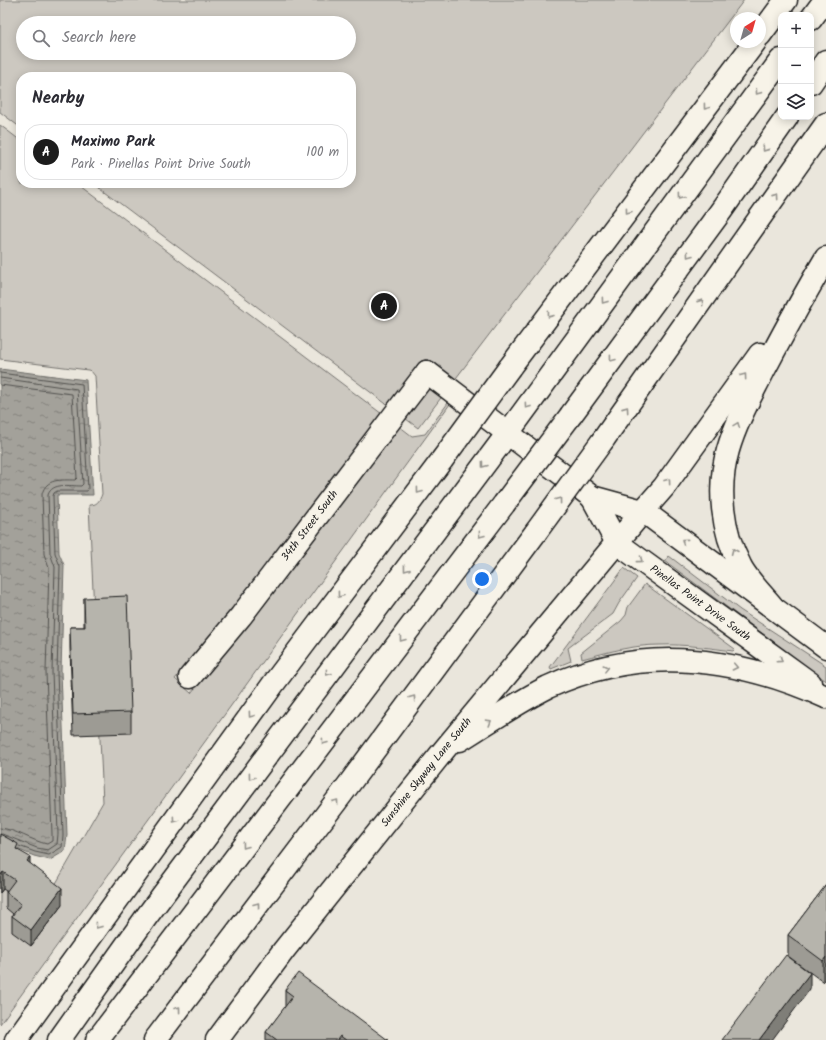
<!DOCTYPE html>
<meta charset="utf-8">
<style>
:root{--surface:#fff;--page:#f7f7f7;--text:#2b2b33;--muted:#7c7c81;--line:#e1e1e2;--accent:#1c1c1c}
body{margin:0;font-family:Kalam,sans-serif;background:var(--page);color:var(--text)}
.controls{position:absolute;right:12px;top:12px;display:grid;overflow:hidden;border-radius:8px;box-shadow:0 2px 10px #0003}
.controls button{width:36px;height:36px;display:grid;place-items:center;padding:0;border:0;border-bottom:1px solid var(--line);background:var(--surface);color:var(--text);font:20px sans-serif}
.compass{position:absolute;left:730px;top:12px;width:36px;height:36px;border-radius:50%;background:var(--surface);box-shadow:0 2px 10px #0003;rotate:37deg}
.you{position:absolute;left:482px;top:579px;width:14px;height:14px;margin:-10px;border:3px solid #fff;border-radius:50%;background:#1a73e8;box-shadow:0 0 0 6px #1a73e833}
.badge{display:grid;place-items:center;width:26px;height:26px;border-radius:50%;background:var(--accent);color:#fff;font-size:13px;font-weight:700}
.pin{position:absolute;translate:-50% -50%;border:2px solid #fff;box-shadow:0 1px 4px #0006}
.list{margin:0;padding:0;list-style:none}
h2{display:flex;justify-content:space-between;align-items:center;height:52px;margin:0;padding:0 16px;font-size:17px}
h2 small{font-size:13px;font-weight:400;color:var(--muted)}
.list li{display:grid;grid-template-columns:26px 1fr auto;gap:12px;align-items:center;box-sizing:border-box;height:56px;margin:0 8px 8px;padding:0 8px;border:1px solid var(--line);border-radius:16px}
.list b{display:block;font-size:15px;white-space:nowrap}
.list p{margin:0;font-size:13px;white-space:nowrap;color:var(--muted)}
.list em{font-size:13px;font-style:normal;color:var(--muted)}
.icon{flex:none;width:22px;height:22px;fill:none;stroke:currentColor;stroke-width:2;stroke-linecap:round;stroke-linejoin:round}
.map{position:relative;flex:none;width:826px;height:1040px;overflow:hidden}
.search{position:absolute;background:var(--surface);box-shadow:0 2px 10px #0003;left:16px;top:16px;width:340px;height:44px;display:flex;align-items:center;gap:10px;box-sizing:border-box;padding:0 14px;border-radius:22px;color:var(--muted);font-size:15px}
.panel{position:absolute;background:var(--surface);box-shadow:0 2px 10px #0003;left:16px;top:72px;width:340px;height:116px;border-radius:16px}
.map>svg:first-child{display:block}
</style>
<div class="map">
<svg width="826" height="1040" viewBox="0 0 826 1040">
<defs>
<pattern id="water-ripples" width="26" height="14" patternUnits="userSpaceOnUse"><rect width="26" height="14" fill="#a3a19a"/><path d="M2 4q2-2 4 0t4 0M15 11q2-2 4 0t4 0" fill="none" stroke="#84827d"/></pattern>
</defs>
<rect width="100%" height="100%" fill="#eae6dc"/>
<filter id="ink" filterUnits="userSpaceOnUse"><feTurbulence type="fractalNoise" baseFrequency=".025" numOctaves="2"/><feDisplacementMap in="SourceGraphic" scale="8" xChannelSelector="R" yChannelSelector="G"/><feConvolveMatrix kernelMatrix="1 2 1 2 8 2 1 2 1" color-interpolation-filters="sRGB"/></filter>
<g filter="url(#ink)">
<g fill="#ccc8c0" stroke="#74726e" fill-rule="evenodd">
<path d="M0 0H744L418 428 93 183H351V77H21V128L0 112ZM23 23H349V53H23Z"/>
<path d="M0 125 21 141V183H77L382 414 233 609 175 679 191 693 249 622 399 426 412 436 425 434 448 403 450 404 0 1024V855L51 892 103 802 89 505C97 505 99 502 102 494L95 376 91 371 88 370 0 359Z"/>
<path d="M669 556 740 610 826 666V681L665 561Z"/>
<path d="M624 568 637 578 619 603 613 614 568 648 571 661 551 669 550 667Z"/>
<path d="M645 584 735 649 733 651C709 648 685 644 660 645 633 645 608 652 582 659L581 653 621 621 626 615 628 607Z"/>
</g>
<path fill="url(#water-ripples)" stroke="#6d6c68" d="M0 369 86 380 93 495H57L59 553 64 565 61 671 67 835 65 851 50 860 34 856 0 842Z"/>
<g fill="none" stroke-linecap="round" stroke-linejoin="round">
<g stroke="#52514e" stroke-width="1">
<path d="M0 373 82 384 88 489 87 491H57L54 493 53 496 55 553 60 566 57 672 63 835 62 847 49 855 35 852 19 846"/>
<path d="M0 378 77 389 83 484 81 486C70 486 52 482 48 495L50 553 55 567 52 672 58 834 57 844 48 850 37 848 2 834"/>
<path d="M0 385 72 394 77 478 75 480C61 480 46 478 42 494L44 554 49 568 46 672 52 834V841L47 844C32 841 15 829 0 828"/>
</g>
<defs>
<g id="street">
<path id="s1" d="M190 677 241 616 427 372"/>
</g>
<g id="secondary">
<path d="M427 372 592 497 643 511 826 647"/>
<path id="s2" d="M592 497 617 543 810 683"/>
<path d="M460 740C489 722 518 702 548 687 641 644 735 656 826 697"/>
<path id="s3" d="M217 1040 284 950 444 750 643 511"/>
</g>
<g id="highway">
<path d="M811 19 825 0"/>
<path d="M760 35 786 0"/>
<path d="M811 83 826 61"/>
<path d="M510 367 755 42"/>
<path d="M571 415 721 211 787 117"/>
<path d="M603 440 826 124"/>
<path d="M643 511 664 487 760 354"/>
<path d="M772 606C762 594 746 578 740 565 722 531 717 488 728 450 736 422 751 396 764 370 784 332 804 295 826 258"/>
<path d="M16 1040 274 683 442 460"/>
<path d="M59 1040 147 916 508 433 781 60"/>
<path d="M97 1040 504 504"/>
<path d="M155 1040 341 795 536 532"/>
</g>
</defs>
<use href="#street" stroke="#1c1c1c" stroke-width="25"/>
<use href="#secondary" stroke="#1c1c1c" stroke-width="25"/>
<use href="#highway" stroke="#1c1c1c" stroke-width="25"/>
<use href="#street" stroke="#f7f3e8" stroke-width="22"/>
<use href="#secondary" stroke="#f7f3e8" stroke-width="22"/>
<use href="#highway" stroke="#f7f3e8" stroke-width="22"/>
<defs>
<g id="highway-bridge">
<path d="M442 460 510 367"/>
<path d="M504 504 571 415"/>
<path d="M536 532 603 440"/>
</g>
</defs>
<use href="#highway-bridge" stroke="#1c1c1c" stroke-width="25" stroke-linecap="butt"/>
<use href="#highway-bridge" stroke="#f7f3e8" stroke-width="22"/>
</g>
<g fill="#9d9b94" stroke="#1c1c1c">
<path d="M84 598 131 712V733L73 735 70 648V627H84Z"/>
<path d="M0 834 18 850 30 863 62 905 31 946 12 932V916L13 914 6 908V891L3 889 0 893Z"/>
<path d="M826 885V979L823 982 788 956V935Z"/>
<path d="M285 990 388 1040H266V1032L285 1007Z"/>
</g>
<g fill="#7f7e78" stroke="#1c1c1c">
<path d="M30 857V874L27 861Z"/>
<path d="M3 872V889L0 893V876Z"/>
<path d="M62 888V905L31 946V930Z"/>
<path d="M826 957V979L823 982V961Z"/>
<path d="M810 973V989L772 1040H759Z"/>
</g>
<g fill="#b6b4ac" stroke="#1c1c1c">
<path d="M127 596 131 712 73 714 70 627H85L84 598Z"/>
<path d="M0 834 18 844 16 849 30 857 27 861 62 888 31 930 12 916 21 904 6 892 15 880 3 872 0 876Z"/>
<path d="M826 885V957L823 961 788 935Z"/>
<path d="M786 955 810 973 759 1040H722Z"/>
<path d="M298 973 388 1040H346L340 1036 337 1040H277L266 1032 293 996 285 990Z"/>
</g>
<defs><path id="oneway-chevron" d="M-2-3.5L2.5 0L-2 3.5" fill="none" stroke-width="1.6" stroke-linecap="round" stroke-linejoin="round"/></defs>
<g stroke="#94928c">
<use href="#oneway-chevron" transform="translate(758 92) rotate(126)"/>
<use href="#oneway-chevron" transform="translate(706 107) rotate(127)"/>
<use href="#oneway-chevron" transform="translate(765 149) rotate(125)"/>
<use href="#oneway-chevron" transform="translate(681 196) rotate(126)"/>
<use href="#oneway-chevron" transform="translate(776 196) rotate(-55)"/>
<use href="#oneway-chevron" transform="translate(628 211) rotate(127)"/>
<use href="#oneway-chevron" transform="translate(689 255) rotate(127)"/>
<use href="#oneway-chevron" transform="translate(604 301) rotate(126)"/>
<use href="#oneway-chevron" transform="translate(701 302) rotate(-55)"/>
<use href="#oneway-chevron" transform="translate(550 315) rotate(127)"/>
<use href="#oneway-chevron" transform="translate(612 359) rotate(127)"/>
<use href="#oneway-chevron" transform="translate(744 376) rotate(-54)"/>
<use href="#oneway-chevron" transform="translate(527 406) rotate(126)"/>
<use href="#oneway-chevron" transform="translate(626 409) rotate(-55)"/>
<use href="#oneway-chevron" transform="translate(737 425) rotate(-69)"/>
<use href="#oneway-chevron" transform="translate(484 465) rotate(127)"/>
<use href="#oneway-chevron" transform="translate(668 481) rotate(-54)"/>
<use href="#oneway-chevron" transform="translate(419 491) rotate(127)"/>
<use href="#oneway-chevron" transform="translate(559 500) rotate(-53)"/>
<use href="#oneway-chevron" transform="translate(481 535) rotate(127)"/>
<use href="#oneway-chevron" transform="translate(684 541) rotate(-143)"/>
<use href="#oneway-chevron" transform="translate(734 551) rotate(-113)"/>
<use href="#oneway-chevron" transform="translate(640 560) rotate(36)"/>
<use href="#oneway-chevron" transform="translate(406 569) rotate(127)"/>
<use href="#oneway-chevron" transform="translate(340 595) rotate(127)"/>
<use href="#oneway-chevron" transform="translate(402 639) rotate(127)"/>
<use href="#oneway-chevron" transform="translate(780 660) rotate(36)"/>
<use href="#oneway-chevron" transform="translate(735 667) rotate(12)"/>
<use href="#oneway-chevron" transform="translate(606 668) rotate(-14)"/>
<use href="#oneway-chevron" transform="translate(328 673) rotate(127)"/>
<use href="#oneway-chevron" transform="translate(413 698) rotate(-54)"/>
<use href="#oneway-chevron" transform="translate(251 715) rotate(126)"/>
<use href="#oneway-chevron" transform="translate(489 722) rotate(-32)"/>
<use href="#oneway-chevron" transform="translate(324 742) rotate(127)"/>
<use href="#oneway-chevron" transform="translate(251 777) rotate(127)"/>
<use href="#oneway-chevron" transform="translate(336 802) rotate(-53)"/>
<use href="#oneway-chevron" transform="translate(175 820) rotate(126)"/>
<use href="#oneway-chevron" transform="translate(245 846) rotate(127)"/>
<use href="#oneway-chevron" transform="translate(257 905) rotate(-53)"/>
<use href="#oneway-chevron" transform="translate(98 926) rotate(126)"/>
<use href="#oneway-chevron" transform="translate(178 1009) rotate(-53)"/>
</g>
</g>
<g text-anchor="middle" dominant-baseline="central" stroke-width="3" stroke-linejoin="round" paint-order="stroke">
<g font-size="11" fill="#1c1c1c" stroke="#f7f3e8">
<text stroke="none"><textPath href="#s1" startOffset="193">34th Street South</textPath></text>
<text stroke="none"><textPath href="#s2" startOffset="155">Pinellas Point Drive South</textPath></text>
<text stroke="none"><textPath href="#s3" startOffset="340">Sunshine Skyway Lane South</textPath></text>
</g>
</g>
</svg>
<div class="controls">
<button>+</button>
<button>−</button>
<button><svg class="icon" aria-label="layers" viewBox="0 0 24 24"><path d="M12 4l9 5-9 5-9-5zM3 14l9 5 9-5"/></svg></button>
</div>
<svg class="compass" viewBox="-18 -18 36 36"><path d="M0-13l5 13h-10z" fill="#e53935"/><path d="M0 13l5-13h-10z" fill="#7c7c81"/></svg>
<div class="you"></div>
<div class="pin badge" style="left:384px;top:306px">A</div>
<div class="search"><svg class="icon" aria-label="search" viewBox="0 0 24 24"><circle cx="10" cy="10" r="6"/><path d="M15 15l6 6"/></svg>Search here</div>
<section class="panel">
<h2>Nearby<small></small></h2>
<ul class="list">
<li><span class="badge">A</span><div><b>Maximo Park</b><p>Park · Pinellas Point Drive South</p></div><em>100 m</em></li>
</ul>
</section>
</div>
